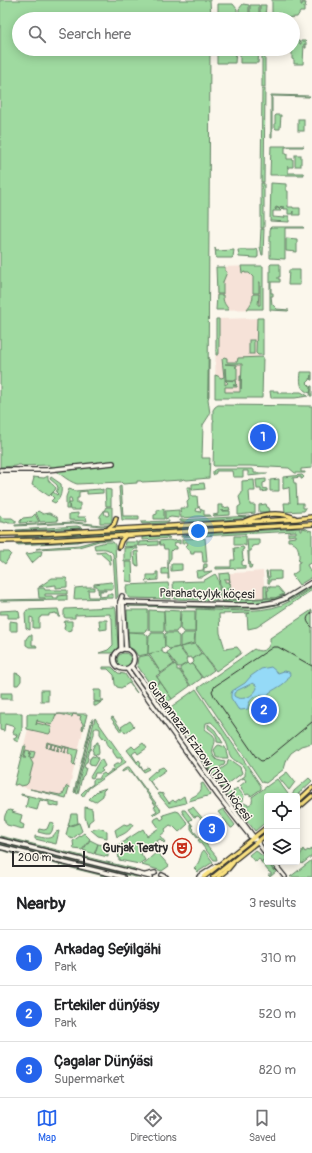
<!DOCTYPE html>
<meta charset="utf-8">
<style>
:root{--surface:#fff;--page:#f6f6f6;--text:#202124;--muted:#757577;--line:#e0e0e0;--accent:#2563eb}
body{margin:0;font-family:Pangolin,sans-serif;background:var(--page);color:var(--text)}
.controls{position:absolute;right:12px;bottom:12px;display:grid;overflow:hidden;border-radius:4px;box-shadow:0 2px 10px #0003}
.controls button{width:36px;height:36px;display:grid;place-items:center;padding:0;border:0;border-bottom:1px solid var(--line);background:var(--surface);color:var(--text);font:20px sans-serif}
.scale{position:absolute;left:12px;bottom:10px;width:73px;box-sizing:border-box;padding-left:4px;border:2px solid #2b2b2b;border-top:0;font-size:11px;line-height:14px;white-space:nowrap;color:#2b2b2b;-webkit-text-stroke:3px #fbf7ec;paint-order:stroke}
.you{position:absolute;left:198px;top:531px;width:14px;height:14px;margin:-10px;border:3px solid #fff;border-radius:50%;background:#1a73e8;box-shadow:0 0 0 6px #1a73e833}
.badge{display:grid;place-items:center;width:26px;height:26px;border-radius:50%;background:var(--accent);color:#fff;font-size:13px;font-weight:700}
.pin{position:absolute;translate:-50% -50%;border:2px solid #fff;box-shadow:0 1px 4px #0006}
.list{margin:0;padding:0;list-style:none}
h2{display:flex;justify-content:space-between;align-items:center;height:52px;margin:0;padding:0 16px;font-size:17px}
h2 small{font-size:13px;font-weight:400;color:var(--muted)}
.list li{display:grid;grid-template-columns:26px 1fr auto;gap:12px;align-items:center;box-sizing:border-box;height:56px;padding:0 16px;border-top:1px solid var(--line)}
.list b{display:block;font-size:15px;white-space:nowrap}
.list p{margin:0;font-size:13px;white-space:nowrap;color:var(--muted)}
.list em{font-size:13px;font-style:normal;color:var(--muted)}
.icon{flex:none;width:22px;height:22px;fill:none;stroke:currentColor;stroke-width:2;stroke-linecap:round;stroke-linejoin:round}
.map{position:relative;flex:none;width:312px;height:877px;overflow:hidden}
.search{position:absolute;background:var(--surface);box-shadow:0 2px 10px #0003;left:12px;right:12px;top:12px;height:44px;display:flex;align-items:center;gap:10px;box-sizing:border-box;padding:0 14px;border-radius:22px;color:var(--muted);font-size:15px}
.sheet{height:220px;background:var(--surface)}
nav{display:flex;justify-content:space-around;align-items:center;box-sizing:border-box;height:56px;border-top:1px solid var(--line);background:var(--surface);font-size:11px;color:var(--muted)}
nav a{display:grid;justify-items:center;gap:2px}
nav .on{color:var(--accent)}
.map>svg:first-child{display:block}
</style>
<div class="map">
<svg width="312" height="877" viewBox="0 0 312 877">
<rect width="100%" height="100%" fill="#fbf7ec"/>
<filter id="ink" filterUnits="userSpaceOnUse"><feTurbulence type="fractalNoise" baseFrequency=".025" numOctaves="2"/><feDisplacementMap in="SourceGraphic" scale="8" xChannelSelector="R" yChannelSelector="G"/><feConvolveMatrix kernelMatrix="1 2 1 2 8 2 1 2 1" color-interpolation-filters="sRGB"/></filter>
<g filter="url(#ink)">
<g fill="#f6e2d8">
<path d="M260 266V309L216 310V267Z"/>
<path d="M260 318 259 398H215L216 319Z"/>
<path d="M263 571 265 598 221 600 219 574Z"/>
<path d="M27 714H87L67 798 14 785 28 729Z"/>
</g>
<g fill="#9fdaa0" stroke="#658266" fill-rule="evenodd">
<path d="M0 0H210L211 19H19V49H210L208 396V397L209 357V396L208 399 210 414 203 425 202 458H210L209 478 187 480 183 479 182 480 165 481 163 480 162 481 142 482 141 481H137V483L123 484 121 482 77 484C67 481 57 471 49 465L22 466 21 465H18L16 466 0 467Z"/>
<path d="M272 0H306L305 2H302V0H301V5H302V3H306L305 7H304V12H300L297 17 282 18V19H272Z"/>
<path d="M218 4H233L237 9V19H218Z"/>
<path d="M243 4 249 5V14L244 19H239V9Z"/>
<path d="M250 5H259V19H245L250 14Z"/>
<path d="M260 5H266L265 19H260Z"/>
<path d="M295 41H299L300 44H301V41H305L306 42V48H305V44H304L303 64H294V60L292 59V49H293V44H295Z"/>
<path d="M217 49H236L235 63H217Z"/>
<path d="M240 49H259L258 63H240Z"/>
<rect x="262" y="49" width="3" height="38"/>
<path d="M262 89H265L264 182H261Z"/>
<path d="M271 95 310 96 309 97 272 96V138H271Z"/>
<path d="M276 115H281L280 129H276L275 128V116Z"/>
<rect x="298" y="119" width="6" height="12"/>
<path d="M271 146H304L303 147H285V154H287V159H293V167H287H288V173H303L304 175H270Z"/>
<rect x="295" y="155" width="6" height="11"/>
<rect x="261" y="183" width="3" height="45"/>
<path d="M271 183 286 184V191H288V207H293V208H300V215H293V211L292 214H288V209H283V206V209H281L282 207 281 206 280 207 281 209 276 207 275 209 276 210V208H278L281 211H273V217L284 218 285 216H289V222L270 221Z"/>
<path d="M271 227H303L304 228H285V259L270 258V230L271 228H270Z"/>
<path d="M261 229H264L263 255H262L260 247Z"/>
<path d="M286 238 297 239V252L286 251Z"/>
<path d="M215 248 216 251 234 250 233 257 232 258H216Z"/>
<path d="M257 248 258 252V257H257V258L239 257 238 250H256Z"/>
<path d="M271 264H280V277H278V279H280V282H271V293H273V296H271L272 304 277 309 289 310 288 311 270 310V265Z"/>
<path d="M241 266H263V309H247C251 304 253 301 253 294H259L258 305H260V282H259V293H253V277L249 273H245V272L242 273Z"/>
<path d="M216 267H225V271L227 272 223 282V294H217Z"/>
<path d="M289 270H300V285H288Z"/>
<path d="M217 295H223C223 303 225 304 229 310H216Z"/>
<path d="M257 318H263V355H258L256 353Z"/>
<path d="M216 319H219V354L217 355H216Z"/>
<rect x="249" y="340" width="5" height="14"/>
<path d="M224 357 227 358V362H237L238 358 263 357 262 398H215V375L218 376 221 378 224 377 222 359ZM225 364H242L241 389V376H240V392H225V387H237V386L233 385H237L235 383 237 381 225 380 228 383 225 385V368L226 380H237V368L235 367 237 366V365Z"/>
<path d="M301 372H312V380H311V375L310 380 307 383 310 386V389L311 386H312V396H310L311 389 310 393C299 390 300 381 301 372Z"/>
<path d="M270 391H278V393H294L295 392H301L308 396 295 398H271Z"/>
<path d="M218 405 312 406V468L301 469V472H305V473H295L289 468 250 466H214L213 465 214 432H213V422L214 420H213V410L215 407Z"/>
<path d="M216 469H252L254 470V473H267V474L248 476V471H243V477H233L232 471H216V473L213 475V471Z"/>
<path d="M302 475 304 477 302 479H301V477L293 478 294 483H296L297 503H296H303V508H306L304 511H302L285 512 284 503H290L289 487 288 488 283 489V484L284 483H283V477Z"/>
<path d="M48 476C47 482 52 483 56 488L55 490 49 496 39 489 32 485 34 478 32 477 44 478Z"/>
<path d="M51 477 61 484C62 492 61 498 55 503L51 501 54 498 51 495 53 492 57 495 58 494 56 492 58 488 57 485 50 479Z"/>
<path d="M266 479V482L263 483V488L267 489V491L261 492V489H257L256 480Z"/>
<path d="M279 479V491H270V480Z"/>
<path d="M254 480 255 491H249L250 505H255V513L238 515V507L241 505 239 497 242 493V481Z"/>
<path d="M204 483 205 489 192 490V484Z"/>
<path d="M121 486 123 516H139V520H122L119 487Z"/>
<path d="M187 487H191V496H197L198 507H200L197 508 196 511 200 512 201 510 200 508 204 510V515H210L211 516 181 518 180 508H188L187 502 189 500Z"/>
<path d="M69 489 75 491 100 489 101 490 103 489V493L87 494V491L79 492V498H77V503H80V510H70L69 503H72L71 498H69V509H66V497Z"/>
<path d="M105 489 111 490V506H106Z"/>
<path d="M266 504 267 507 269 508 270 512H259V505Z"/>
<path d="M218 505H223V508L229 507 230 510 221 511H230V515L214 516 213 515 218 514Z"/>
<path d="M106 507H112V521L111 523H100V516L104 511 105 515 107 516 109 515 108 511H104Z"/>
<path d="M164 509V519H154V515L157 514V510Z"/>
<path d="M179 510V518L171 517 165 519V511Z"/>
<path d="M38 511 43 514 49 513 57 517 58 521 40 522 36 513Z"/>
<path d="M78 513V517H86L87 521 69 520V514Z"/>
<path d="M35 514 39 522 20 523V521L23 518 32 517Z"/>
<path d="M0 515 3 518H12L16 521V523H8L7 522 5 523 3 522H0Z"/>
<path d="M250 516 239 519 187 522 180 521V520Z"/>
<path d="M169 521V522L164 523 142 524 141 522Z"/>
<path d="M299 521V523L142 532V530Z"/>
<path d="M74 522 101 525H111L108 526H101L74 523 15 526V525Z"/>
<path d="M77 526 83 528 16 531V530Z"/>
<path d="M300 528V531H302V528L307 529 308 530 312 531V562L307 565 312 574V577L299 585 292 575 298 571V563L300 562V561L298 560 299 559C299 554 299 548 296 545 294 543 292 543 291 541H288V538L296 537V535L288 536V533H296V531L181 537V536L187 535Z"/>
<path d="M140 530V532L16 538V537Z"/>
<path d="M164 536 169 537 170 538 142 540V537Z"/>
<path d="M234 536H246V546L244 545H234Z"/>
<path d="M205 538 207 562H203L202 551H194V554H191L190 550 186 548V546L188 544 187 542H185L182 544V539Z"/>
<path d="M102 539H110L112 540 99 541 79 547 36 549 40 548 79 545Z"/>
<path d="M247 539H259V545L252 546 251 551H249V562L251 563 250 564V565H252L251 568H249Z"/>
<path d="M85 540 77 542 16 545V544Z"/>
<path d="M169 540 173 541 180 540V544L177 542 175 543 174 545 177 547V549H173L171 551V558L168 562 169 579H168V574H162V569L168 568V549H164L163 545H160L159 541Z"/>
<path d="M158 541V545L139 546V542Z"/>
<path d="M106 542H113L115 545 118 596 116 599 113 554C108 547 102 549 95 549L94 545Z"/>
<path d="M125 542H138V546L124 547Z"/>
<path d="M137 547 138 549H134L132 552V561H124V548Z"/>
<path d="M243 547 244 549 242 550 243 559 244 560 243 561H242V566L245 565V568L216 569V567H231V560H235L234 548Z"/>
<path d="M35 551H42L41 555 32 563 26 554 33 553Z"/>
<path d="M105 551 110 555 111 564H109V561L100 553H96V552Z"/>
<path d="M138 551 139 566 135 565 134 552Z"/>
<path d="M0 552H9L11 554 5 564 0 560Z"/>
<path d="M125 562H132L133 582 126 581Z"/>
<path d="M182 564V570L171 571V564Z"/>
<path d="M204 564H207V567L204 568V572L212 571 202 577H197L196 571 203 570Z"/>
<path d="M266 571H267L268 577H270L269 571H281V579L270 580V583H268V578H267Z"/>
<path d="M156 572H158V580L145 581 147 579V575H156Z"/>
<path d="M229 573 230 582 229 579H225V582H229L230 584V583L231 590 230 588H226H230V591H226V595H230L231 591V599H236V596H240L241 599 264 598V586H267V598L221 600 219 574Z"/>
<path d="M215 574C220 579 220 594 218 601L174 599 173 582 203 581Z"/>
<path d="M52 578H66L67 579V587L56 588V585L39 587Z"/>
<path d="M111 582 113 584V589H97V586H94V584Z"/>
<path d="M168 583 171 599 129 598 127 595 126 587 127 585Z"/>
<path d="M312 585C309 589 304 592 300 594 269 614 231 609 196 608 173 607 151 606 128 606L230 608 260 607 276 605 286 601Z"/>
<path d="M268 586H270V587H278L284 594 275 598H268L267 591 269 590Z"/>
<path d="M85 587H94V590H88L89 597H99L98 590H106V591H100V597L107 596V594H113V598L74 599 75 588Z"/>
<path d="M312 587V590L257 627 248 629 247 614 250 613 219 614 220 633 225 649 237 647 241 652 240 654 216 671 195 643 196 609C222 610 257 614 282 605 293 600 303 594 312 587Z"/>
<path d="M38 588H44L45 590H67V594H45V596H52L53 598H58V596L67 595V600L0 601V600L45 599V598H39Z"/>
<path d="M284 595C270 605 240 603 222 602L221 601 275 598Z"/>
<path d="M115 607 116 610 118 647 113 653H99L108 650 113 645 112 618 110 617V614L75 615V618H66L64 617V611L65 609Z"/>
<path d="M58 609 60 617H58V614H56V613L49 614V616H41V617L39 618V628H33V618L30 617V630L26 628 25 613 27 610Z"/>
<path d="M17 610 19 612 20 618H8V614H0V611Z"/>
<path d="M127 610H148V629H146L145 632H128Z"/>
<path d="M149 610 164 611V630L163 632H152L151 630 149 629Z"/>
<path d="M164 610 180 611 179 629 177 630 176 632H166L165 630Z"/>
<path d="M312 610V743L301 746 291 753 287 759 284 769 266 783 262 782 198 688 254 649C263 654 271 648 270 638Z"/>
<path d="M181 611H195V632H183L182 630 180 629Z"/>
<path d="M99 620H107V629L100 630Z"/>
<path d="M10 621 17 622V631H10Z"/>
<path d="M65 621H72V630L67 631 64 629 65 624 64 623Z"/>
<path d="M128 632 145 633 146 635 148 636V654L138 656 134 650 129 647Z"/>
<path d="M151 633H163L164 634 165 647 162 648V651L148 654 149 636 151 635Z"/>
<path d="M166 633H176L177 635 179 636V647L169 649 167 647H165V634Z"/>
<path d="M183 633H195L194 643 180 647V636L182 635Z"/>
<path d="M29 635H32V645H36L37 647H29L26 645V639Z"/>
<path d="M195 644 201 653 193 659 190 657 188 658 180 647Z"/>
<path d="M179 647 187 658 186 660 187 663 180 667H178L167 653 169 650Z"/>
<path d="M162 651 163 653 166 654 167 653 174 664 161 673 149 654Z"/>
<circle cx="124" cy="660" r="7"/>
<path d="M202 653 214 670 203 678 192 664 194 662 193 659Z"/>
<path d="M148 655 161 673 156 676 160 681 152 687 137 665 138 657Z"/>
<path d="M187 663 189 665 192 664 202 678 191 686 180 670V668Z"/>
<path d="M175 664 177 667V670H179L190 686 172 699 157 677Z"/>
<path d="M103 667H112L118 673 125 674 137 693 129 683 121 688 117 687 115 684 114 675 108 669H103Z"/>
<path d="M15 673 19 674 21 676V681L18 685H15Z"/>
<path d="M160 682 172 699 164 704 152 687Z"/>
<path d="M196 689 261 786V789L251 796 248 794 246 795 241 789 242 788 240 786 246 781 244 778 236 782 245 776C247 763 237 764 231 757 228 753 229 747 226 742 223 735 217 727 211 722L206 723 205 729C207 731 211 733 213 735 220 744 206 750 217 760L225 762 224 765C211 770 222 781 227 788H229L228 789 231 794 234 792 233 791 237 788 244 796 243 801 236 806 195 748 194 744 168 709Z"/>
<rect x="41" y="690" width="7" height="11"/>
<path d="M94 690H101V700H104L96 706H94V702H101L94 701Z"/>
<rect x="1" y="693" width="11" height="6"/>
<path d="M0 713H22V730L18 742 14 740V738H16L17 735 13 733 15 727 5 724 4 731 0 730Z"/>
<path d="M27 714H56L52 725 37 721 38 720H37L36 725 37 723 52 727 50 733 49 734 27 729Z"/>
<path d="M56 714H87L83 730 82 729 83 724 80 719 81 716 73 714 72 717 60 714 56 715Z"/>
<path d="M113 717 121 729H122L121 727 130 721 134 726 125 733 123 730 121 732 111 718Z"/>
<path d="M95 718 126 762 89 788 83 797 81 795V794L86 789 93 784V780L95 779H99L101 775 104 773 106 775 114 768 113 766 116 764H120L122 761 121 758H117L113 752V749C108 746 107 744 106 739L103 738 100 734V729L98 728H95L94 730C95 736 92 737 91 741 91 743 91 747 90 750H89L87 757 88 758 87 762H86L84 767 86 768 84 775 82 777 78 794 76 793Z"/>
<path d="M92 719H93L75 793 74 792Z"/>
<path d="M208 724 215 730 223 743 217 742C217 734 214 733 208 728Z"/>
<path d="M47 742 78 750 74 766 72 764C73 759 74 755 68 753L69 748H66L65 752 66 753 64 752H65L66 747H63L62 751 63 752 60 751H61L62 747 59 746 58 750 59 751 56 750H57L58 746 55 745 54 749 55 750 52 749H54L55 745 52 744 51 748 52 749 49 748H50L51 744 48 743 47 747 48 748H47L46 747Z"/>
<path d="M97 742H98L99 753 98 755 93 754V751L92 750 94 745 96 744Z"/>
<path d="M143 743 147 748 138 754 136 751 132 754 137 762 139 760 141 763 140 765 143 770 148 767 150 769 144 772 127 750 132 746 135 749Z"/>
<path d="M219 745 225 747 228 758H218L216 757 214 750 217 746Z"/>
<path d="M24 746H26L23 758H26L24 757 26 750 30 751 29 758 31 751 35 752 33 759 30 758 33 764 28 783 26 785 21 786 17 784 16 785H14Z"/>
<path d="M199 755 244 820H243L198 756Z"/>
<path d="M92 756 97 757 98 759 94 766 90 765V763H89L90 758H91Z"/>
<path d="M100 760H102L105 766 101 769 103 771 100 773H95L94 777 92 778 90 777Z"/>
<path d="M230 760 240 767 242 773 228 784 222 777 220 771 221 769 227 765 228 761Z"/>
<path d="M127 767H129L161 810 153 815 152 814 157 811 154 807 156 806 132 772 130 773 128 769 122 772V771Z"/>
<path d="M163 767 166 770 150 781 157 791 147 778 155 771V772L158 770V769Z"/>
<path d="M287 772 295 782 289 790 279 778Z"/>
<path d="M309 778 312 781 296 796H292L294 791Z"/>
<path d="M277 779 288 794V796H267V821L255 831 237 808 244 803 248 805C252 804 253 801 252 797Z"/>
<path d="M203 783 211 795 189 801 190 798C197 795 203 792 201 784Z"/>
<path d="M67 786 69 787 66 798 30 789 60 795 64 793 66 787Z"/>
<path d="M106 788 103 791V796L95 802 89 799 97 791Z"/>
<path d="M160 793 161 794 162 793 169 803 173 800 175 802 184 796 186 803 169 807 158 794Z"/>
<path d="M21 794 59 803V807L49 805V802L40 800 37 810 26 807 28 797 21 795Z"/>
<path d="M85 807 92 809 93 819 89 822 88 826 85 817Z"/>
<path d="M193 807 203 819 206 816 207 817 203 821 198 816 194 817 188 809Z"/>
<path d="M223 809 235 825 232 828H231L218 812Z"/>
<path d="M9 810 13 811 12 812 22 815 20 823 24 825 23 829 7 825C3 821 4 813 9 810Z"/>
<path d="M182 810H185L192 819 189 821 193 826 192 827 194 829 193 830 199 837 198 838 191 829V824L182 812Z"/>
<path d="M176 811 179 812 188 824 187 825 179 832 173 826H172L170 825 165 829 166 831 160 836 165 842 164 843 160 839 157 841 159 845 156 842 141 854 145 860 139 864 119 860 117 845 126 841V840L143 829 147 836 159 828 154 821 155 819 159 817 161 820 164 818 163 815Z"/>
<path d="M71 814H77L78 823 68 826Z"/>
<path d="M50 822 54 823 52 831 50 834H46L38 832 39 829 44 830 47 829Z"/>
<path d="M79 823 82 831 72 839 66 835 68 827Z"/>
<path d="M131 823 133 824C129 832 124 834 117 837L115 830 124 824 127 825Z"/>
<path d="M99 828 107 831V838L98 836 91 830Z"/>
<path d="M59 831 56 844 35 839V836C45 838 51 841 56 832Z"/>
<path d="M84 833 90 839 82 850 74 849 73 841Z"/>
<path d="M0 836 135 869 132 870 0 837Z"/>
<path d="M201 838 216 856 217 860H214L198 840Z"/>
<path d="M90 840 98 844 94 854 83 850Z"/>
<path d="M0 843 140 877H135L0 844Z"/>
<path d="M98 844 108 846V857L95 854Z"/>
<path d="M0 849 112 877H108L0 850Z"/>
<path d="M303 849 305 852 308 850 309 851 312 849V856L302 864 298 859 302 852V850Z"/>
<path d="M204 850 213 862 198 872 194 868C202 861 199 854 204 850Z"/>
<path d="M255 850 265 858 261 862 259 858 257 861 256 860 254 861 249 855Z"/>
<path d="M157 852 169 866 162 871 142 865Z"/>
<path d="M265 859 274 871 268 862H270L277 871 270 877 268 875H271V873L269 872 261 862Z"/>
<path d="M312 860V877H290Z"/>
</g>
<path fill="#95daf7" stroke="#6b94a5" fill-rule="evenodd" d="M271 667 278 673 284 671 289 672 290 674C288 684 277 687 269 693L268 698C258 692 248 698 248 709L241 710 238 709 231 698V694L232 691 245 683 251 676 261 669ZM253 683 256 685 257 688C254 696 242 702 234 696V693L238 690Z"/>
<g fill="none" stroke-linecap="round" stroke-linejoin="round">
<defs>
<g id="secondary">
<path d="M0 470H47L113 463"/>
<path d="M123 601 126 649"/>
<path d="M120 602 231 605H257L275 602 284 599 312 582"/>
<circle cx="124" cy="659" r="10"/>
<path d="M121 650 120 602 122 596"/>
<path d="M131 666 238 816 267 855"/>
<path d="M127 669 218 796 253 840"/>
<path d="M0 840 151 877"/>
<path d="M0 847 123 877"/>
<path d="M273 862 285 877"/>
<path d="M146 875 155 873"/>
<path d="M162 875 166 877"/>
<path d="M199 877 216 866"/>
</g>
<g id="primary">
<path d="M245 521C261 514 279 511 295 518"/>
<path d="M109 528 114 524 116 518"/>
<path d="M0 534 51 533 296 519 312 517"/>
<path d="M0 541 51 540 312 524"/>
<path d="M119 547 121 541 126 535"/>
<path d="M297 802 312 788"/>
<path d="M297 809 312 796"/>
<path d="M204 877 267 827"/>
<path d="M213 877 267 834"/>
<path d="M218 877 228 869 233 863"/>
</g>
</defs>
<use href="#secondary" stroke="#2b2b2b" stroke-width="6"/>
<use href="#primary" stroke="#2b2b2b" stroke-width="6"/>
<use href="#secondary" stroke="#fbf7ec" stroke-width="3.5"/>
<use href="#primary" stroke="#fae180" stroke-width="3.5"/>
<g stroke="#2b2b2b" stroke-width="1">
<path d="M312 613C305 617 306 622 312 627"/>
<path d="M312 666 278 647H273L215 686 212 691 214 696 256 757 261 761 267 759 312 722"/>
</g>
</g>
</g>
<defs>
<symbol id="theatre-ring" viewBox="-11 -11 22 22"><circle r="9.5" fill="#fbf7ec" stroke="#c8321e" stroke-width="1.5"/><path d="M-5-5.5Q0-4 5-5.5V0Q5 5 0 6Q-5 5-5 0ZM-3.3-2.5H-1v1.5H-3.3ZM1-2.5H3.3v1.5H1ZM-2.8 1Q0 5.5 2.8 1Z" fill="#c8321e"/></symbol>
</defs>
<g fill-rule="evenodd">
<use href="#theatre-ring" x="171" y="837" width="22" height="22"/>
</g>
<g text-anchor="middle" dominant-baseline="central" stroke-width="3" stroke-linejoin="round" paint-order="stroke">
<g font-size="12" fill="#2b2b2b" stroke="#fbf7ec">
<text transform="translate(207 594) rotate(1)">Parahatçylyk köçesi</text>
<text transform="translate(199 751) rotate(54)">Gurbannazar Ezizow (1971) köçesi</text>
</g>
<g font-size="12" font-weight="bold" fill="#2b2b2b" stroke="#fbf7ec" text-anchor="end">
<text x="168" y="848">Gurjak Teatry</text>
</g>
</g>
</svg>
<div class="controls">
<button><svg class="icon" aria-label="locate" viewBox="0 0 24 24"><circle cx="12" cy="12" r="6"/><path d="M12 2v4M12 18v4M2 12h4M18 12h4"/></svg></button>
<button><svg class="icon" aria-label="layers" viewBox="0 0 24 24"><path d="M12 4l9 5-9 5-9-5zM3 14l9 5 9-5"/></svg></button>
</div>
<div class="scale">200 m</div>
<div class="you"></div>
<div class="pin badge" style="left:263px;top:437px">1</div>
<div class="pin badge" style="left:264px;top:710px">2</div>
<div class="pin badge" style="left:212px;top:829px">3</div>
<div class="search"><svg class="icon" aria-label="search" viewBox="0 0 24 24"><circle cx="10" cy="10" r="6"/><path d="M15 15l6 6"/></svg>Search here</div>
</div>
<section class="sheet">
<h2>Nearby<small>3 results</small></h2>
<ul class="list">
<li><span class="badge">1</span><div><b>Arkadag Seýilgähi</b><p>Park</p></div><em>310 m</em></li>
<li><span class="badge">2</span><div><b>Ertekiler dünýäsy</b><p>Park</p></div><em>520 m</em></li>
<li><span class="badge">3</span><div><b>Çagalar Dünýäsi</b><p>Supermarket</p></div><em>820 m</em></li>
</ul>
</section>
<nav>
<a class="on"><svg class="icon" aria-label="map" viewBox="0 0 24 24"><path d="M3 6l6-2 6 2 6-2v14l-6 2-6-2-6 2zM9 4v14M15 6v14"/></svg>Map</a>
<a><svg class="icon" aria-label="directions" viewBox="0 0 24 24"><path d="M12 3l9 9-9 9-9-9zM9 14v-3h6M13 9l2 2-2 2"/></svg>Directions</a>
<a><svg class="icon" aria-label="saved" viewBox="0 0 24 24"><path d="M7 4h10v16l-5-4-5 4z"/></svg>Saved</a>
</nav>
